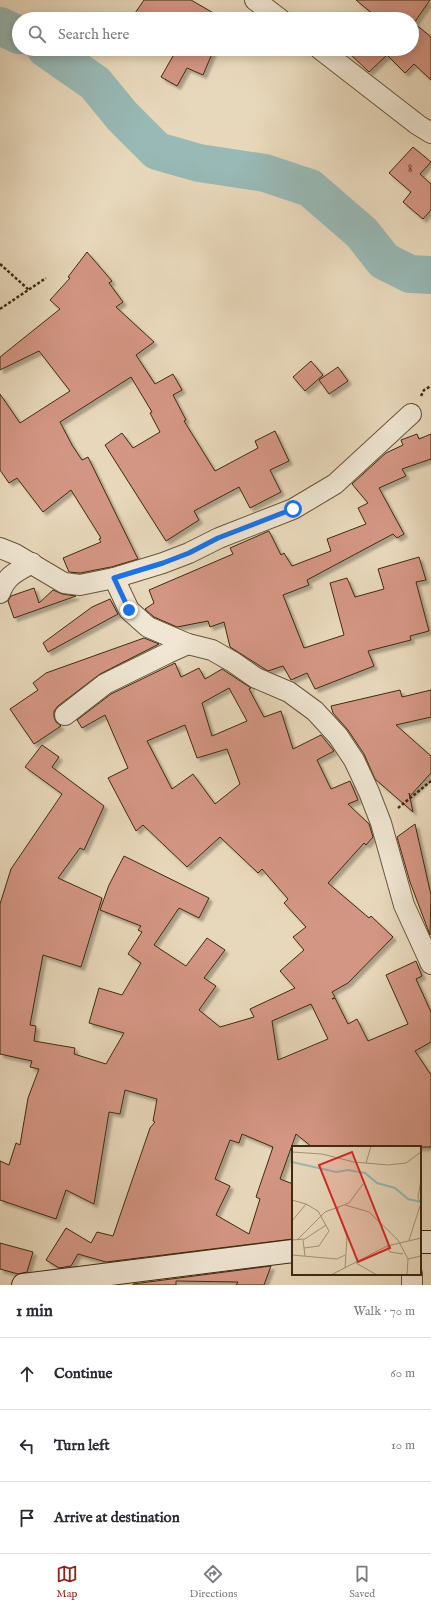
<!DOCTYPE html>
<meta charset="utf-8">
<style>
:root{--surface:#fff;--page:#f7f7f7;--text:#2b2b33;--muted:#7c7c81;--line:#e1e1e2;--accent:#8f2418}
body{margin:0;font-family:"IM FELL English",serif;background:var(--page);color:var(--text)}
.stop{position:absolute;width:12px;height:12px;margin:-9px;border:3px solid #1a73e8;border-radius:50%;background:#fff}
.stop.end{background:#1a73e8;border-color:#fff;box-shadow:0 1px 4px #0008}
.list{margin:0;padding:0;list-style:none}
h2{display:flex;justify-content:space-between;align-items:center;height:52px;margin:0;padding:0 16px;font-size:17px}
h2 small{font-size:13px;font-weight:400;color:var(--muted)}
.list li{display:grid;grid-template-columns:26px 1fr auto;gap:12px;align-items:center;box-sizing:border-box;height:72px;padding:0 16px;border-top:1px solid var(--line)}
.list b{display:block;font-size:15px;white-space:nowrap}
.list em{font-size:13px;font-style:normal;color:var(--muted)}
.icon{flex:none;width:22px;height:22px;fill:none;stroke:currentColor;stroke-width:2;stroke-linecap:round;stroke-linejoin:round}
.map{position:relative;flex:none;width:431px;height:1285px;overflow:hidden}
.search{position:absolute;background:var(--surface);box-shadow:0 2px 10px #0003;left:12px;right:12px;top:12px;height:44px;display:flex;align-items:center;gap:10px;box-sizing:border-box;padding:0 14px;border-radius:22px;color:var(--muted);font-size:15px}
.sheet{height:268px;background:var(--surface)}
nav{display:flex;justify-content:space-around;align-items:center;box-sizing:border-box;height:56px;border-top:1px solid var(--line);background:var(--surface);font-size:11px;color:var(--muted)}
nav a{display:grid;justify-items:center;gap:2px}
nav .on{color:var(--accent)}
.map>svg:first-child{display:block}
</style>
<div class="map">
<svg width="431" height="1285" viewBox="0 0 431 1285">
<defs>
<filter id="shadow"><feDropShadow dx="3.5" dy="3.5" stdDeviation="1" flood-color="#0004"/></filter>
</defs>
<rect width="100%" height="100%" fill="#e8d8bb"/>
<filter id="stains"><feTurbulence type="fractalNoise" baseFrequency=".005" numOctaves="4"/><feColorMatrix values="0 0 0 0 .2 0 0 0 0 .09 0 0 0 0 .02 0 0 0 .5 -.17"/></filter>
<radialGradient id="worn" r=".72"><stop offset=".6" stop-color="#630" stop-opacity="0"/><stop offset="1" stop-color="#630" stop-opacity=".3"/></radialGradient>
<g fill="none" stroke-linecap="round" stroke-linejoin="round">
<g stroke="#98b9b5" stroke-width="38">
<path d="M0 26 19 35"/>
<path d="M46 49 95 83 122 116 157 151 199 163 265 173 310 188 362 233 384 261 410 274 431 275"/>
</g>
</g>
<g fill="#d49684" stroke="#3f2b0f" fill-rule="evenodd" filter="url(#shadow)">
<path d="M144 0H191L222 18 131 19Z"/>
<path d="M356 0H430L414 23 431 37V80L414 64 405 73 387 55 369 72 345 49H412V19H379Z"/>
<path d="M177 49H214L203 75 187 68 177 86 161 77Z"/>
<path d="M413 147 431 162 420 174 431 184V210L423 219 403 202 411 192 389 173Z"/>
<path d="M87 252 112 281 109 283 123 302 116 307 154 342 136 355 155 384 173 374 182 390 173 395 186 420 184 421 215 471 258 448 255 441 275 431 289 461 270 470 281 492 250 508 239 487 194 511 199 520 166 541 105 445 122 433 133 448 160 432 150 413 152 412 131 377 60 422 72 445 82 460 88 457 138 559 111 567 80 573 69 572 63 558 101 542 99 539 101 538 71 490 43 512 17 478 9 483 0 470V394L20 423 70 391 39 351 0 370V357L60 309 50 300 70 278 68 277Z"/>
<path d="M311 361 323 375 305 391 293 377Z"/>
<path d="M338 367 348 381 329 394 319 380Z"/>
<path d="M417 434 419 439 431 434V459L402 469 406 476 379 488 404 534 397 538 393 534 307 580 309 585 283 595 304 648 344 635 330 583 347 578 355 597 384 589 378 569 419 557 426 580 416 582 429 631 410 636 411 640 368 651 374 666 315 689 307 673 291 680 283 666 268 671 230 647 224 622 210 627 208 621 177 627 154 617 145 609 154 603 149 590 233 554 230 548 269 531 281 555 284 553 292 566 331 551 327 539 366 524 358 508 368 503 352 484 386 453 403 445 401 440Z"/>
<path d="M34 588 39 603 53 590 62 594 76 596 14 618 8 601 11 596Z"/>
<path d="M110 599 118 614 48 652 43 643 92 607Z"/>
<path d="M144 638 159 644 100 674 58 706 54 711V717L56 722 61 726 34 744 10 709 38 690 33 683 46 673Z"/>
<path d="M175 663 181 677 199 668 205 679 222 669 251 688 249 689 264 717 281 711 293 749 321 735 334 751 317 760 331 789 350 781 358 800 348 804 369 824 373 837 366 845 364 843 328 883 369 918 371 916 393 937 348 983 332 992 335 997 332 999 335 998 348 1024 357 1019 368 1041 408 1024 386 975 416 961 422 976 416 979 431 1012V1042L415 1051 431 1075V1147H312L296 1134 280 1179 293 1184V1239L106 1262 78 1254 71 1266 59 1268 46 1260 66 1228 91 1243 97 1232 113 1236 150 1128 155 1122 153 1121 157 1099 125 1090 120 1114 109 1112 94 1204 66 1190 56 1219 0 1200V1161L9 1165 16 1143 20 1145 28 1098 39 1069 30 1067 32 1061 0 1054V904L11 869 62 794 25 767 42 745 59 757 52 767 104 806 84 850 80 848 58 878 102 898 81 967 43 955 30 1025 36 1026 34 1041 75 1048 74 1054 106 1064 124 1033 89 1023 99 988 122 995 141 963 128 954 142 932 138 930 141 926 100 910 109 885 124 856 209 898 199 918 179 908 154 945 186 966 207 938 225 950 204 978 216 986 199 1010 220 1027 254 1017 250 1009 295 988 280 971 304 950 293 937 306 927 284 903 288 899 262 869 258 873 220 837 187 867 143 825 136 831 108 778 128 768 105 715 82 728 77 720 111 694ZM229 688 247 721 212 736 202 703ZM185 725 197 758 227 749 240 784 215 804 193 774 172 789 147 741ZM311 1004 328 1039 278 1060 272 1021ZM242 1134 273 1147 256 1197 260 1199 249 1234 216 1215 230 1186 215 1179 230 1140 239 1143Z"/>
<path d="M400 690 402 697 431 690V717L396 725 431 756V773L410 796 409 793 413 812 375 779 364 754 348 730 333 713 331 706Z"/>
<path d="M415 824 431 895 430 935 410 882 397 837Z"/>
<path d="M0 1243 33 1252 27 1272 18 1274 0 1269Z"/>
<path d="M271 1266 264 1285H236L238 1282 176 1281V1285H133V1284Z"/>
</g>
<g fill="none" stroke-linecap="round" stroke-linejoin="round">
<defs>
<g id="street">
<path d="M255 0 280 19"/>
<path d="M320 49 418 125 431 133"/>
<path d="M0 548 15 554 64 583 80 585 114 578 163 563 189 553 219 538 293 509 335 484 411 414"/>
<path d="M114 578 129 610 148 627 188 644 212 650 233 662 256 678 289 692 315 711 338 736 354 760 369 792 381 823 404 905 431 964"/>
<path d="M0 593C6 576 16 572 32 563"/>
<path d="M65 715 105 684 168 653 188 644"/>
<path d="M412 1274V1285"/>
</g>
<g id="secondary">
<path d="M420 1242H431"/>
<path d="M23 1285 293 1251"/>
</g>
</defs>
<use href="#street" stroke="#69563a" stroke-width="22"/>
<use href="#secondary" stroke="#3f2b0f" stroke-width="24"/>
<g stroke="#3f2b0f" stroke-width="2.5" stroke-dasharray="3 2" stroke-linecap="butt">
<path d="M0 264 29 290"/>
<path d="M0 309 46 278"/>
<path d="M421 396 424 390 431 386"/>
<path d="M398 808 431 781"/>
</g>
<use href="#street" stroke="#f0e6d3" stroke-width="20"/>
<use href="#secondary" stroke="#f0e6d3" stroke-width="22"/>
</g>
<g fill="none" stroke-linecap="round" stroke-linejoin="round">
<path stroke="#1a73e8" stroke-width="5" d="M129 610 114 578 163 563 189 553 218 538 293 509"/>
</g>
<g text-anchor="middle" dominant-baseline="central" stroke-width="3" stroke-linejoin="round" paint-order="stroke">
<g font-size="12" fill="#64462c">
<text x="410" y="168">8</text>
</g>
</g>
<g transform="translate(292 1146)">
<rect width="129" height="129" fill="#e8d8bb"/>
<path fill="none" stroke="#98b9b5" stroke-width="2" d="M0 16 44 26 56 24 73 27 85 37 103 42 116 53 129 56"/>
<path fill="none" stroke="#a49376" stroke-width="1" d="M0 6 30 8 62 16 96 19 114 17 129 6M74 17 79 0M0 54 14 58 26 65 37 85 27 100 12 102M53 59 77 66 106 94 116 113M47 61 45 64 55 91 53 122M0 75 14 58M0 94 13 93 34 79M5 94 33 66 57 57 71 38M11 94 13 110M117 94 129 57 126 52 129 34M95 100 98 106 111 108M0 109 45 113 53 109M64 117 85 129M39 129 95 100 129 92M115 129 116 113 129 110"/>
<path fill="#d62828" fill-opacity="0.15" stroke="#d62828" stroke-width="2" d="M60 6 98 102 66 116 27 19Z"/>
<rect width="129" height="129" fill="none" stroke="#3f2b0f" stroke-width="2"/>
</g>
<rect width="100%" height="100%" filter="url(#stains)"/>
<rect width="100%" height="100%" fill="url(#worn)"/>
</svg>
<div class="stop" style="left:293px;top:509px"></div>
<div class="stop end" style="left:129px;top:610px"></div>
<div class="search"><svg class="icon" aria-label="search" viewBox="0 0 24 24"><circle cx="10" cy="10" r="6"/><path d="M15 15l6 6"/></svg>Search here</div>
</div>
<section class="sheet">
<h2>1 min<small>Walk · 70 m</small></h2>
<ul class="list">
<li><svg class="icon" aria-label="ahead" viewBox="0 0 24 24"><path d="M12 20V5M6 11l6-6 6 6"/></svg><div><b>Continue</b></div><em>60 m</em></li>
<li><svg class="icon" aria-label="left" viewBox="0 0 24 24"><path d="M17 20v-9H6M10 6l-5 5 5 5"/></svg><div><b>Turn left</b></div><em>10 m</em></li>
<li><svg class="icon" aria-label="arrive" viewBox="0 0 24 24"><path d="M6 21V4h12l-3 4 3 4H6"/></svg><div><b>Arrive at destination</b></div></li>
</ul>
</section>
<nav>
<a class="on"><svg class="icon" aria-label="map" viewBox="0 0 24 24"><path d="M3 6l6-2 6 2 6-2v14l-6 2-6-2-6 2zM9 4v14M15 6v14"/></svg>Map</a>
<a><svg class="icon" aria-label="directions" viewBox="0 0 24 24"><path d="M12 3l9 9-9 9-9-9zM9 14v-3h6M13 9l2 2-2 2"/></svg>Directions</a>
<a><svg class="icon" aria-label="saved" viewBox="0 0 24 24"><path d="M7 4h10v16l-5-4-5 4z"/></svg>Saved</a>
</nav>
